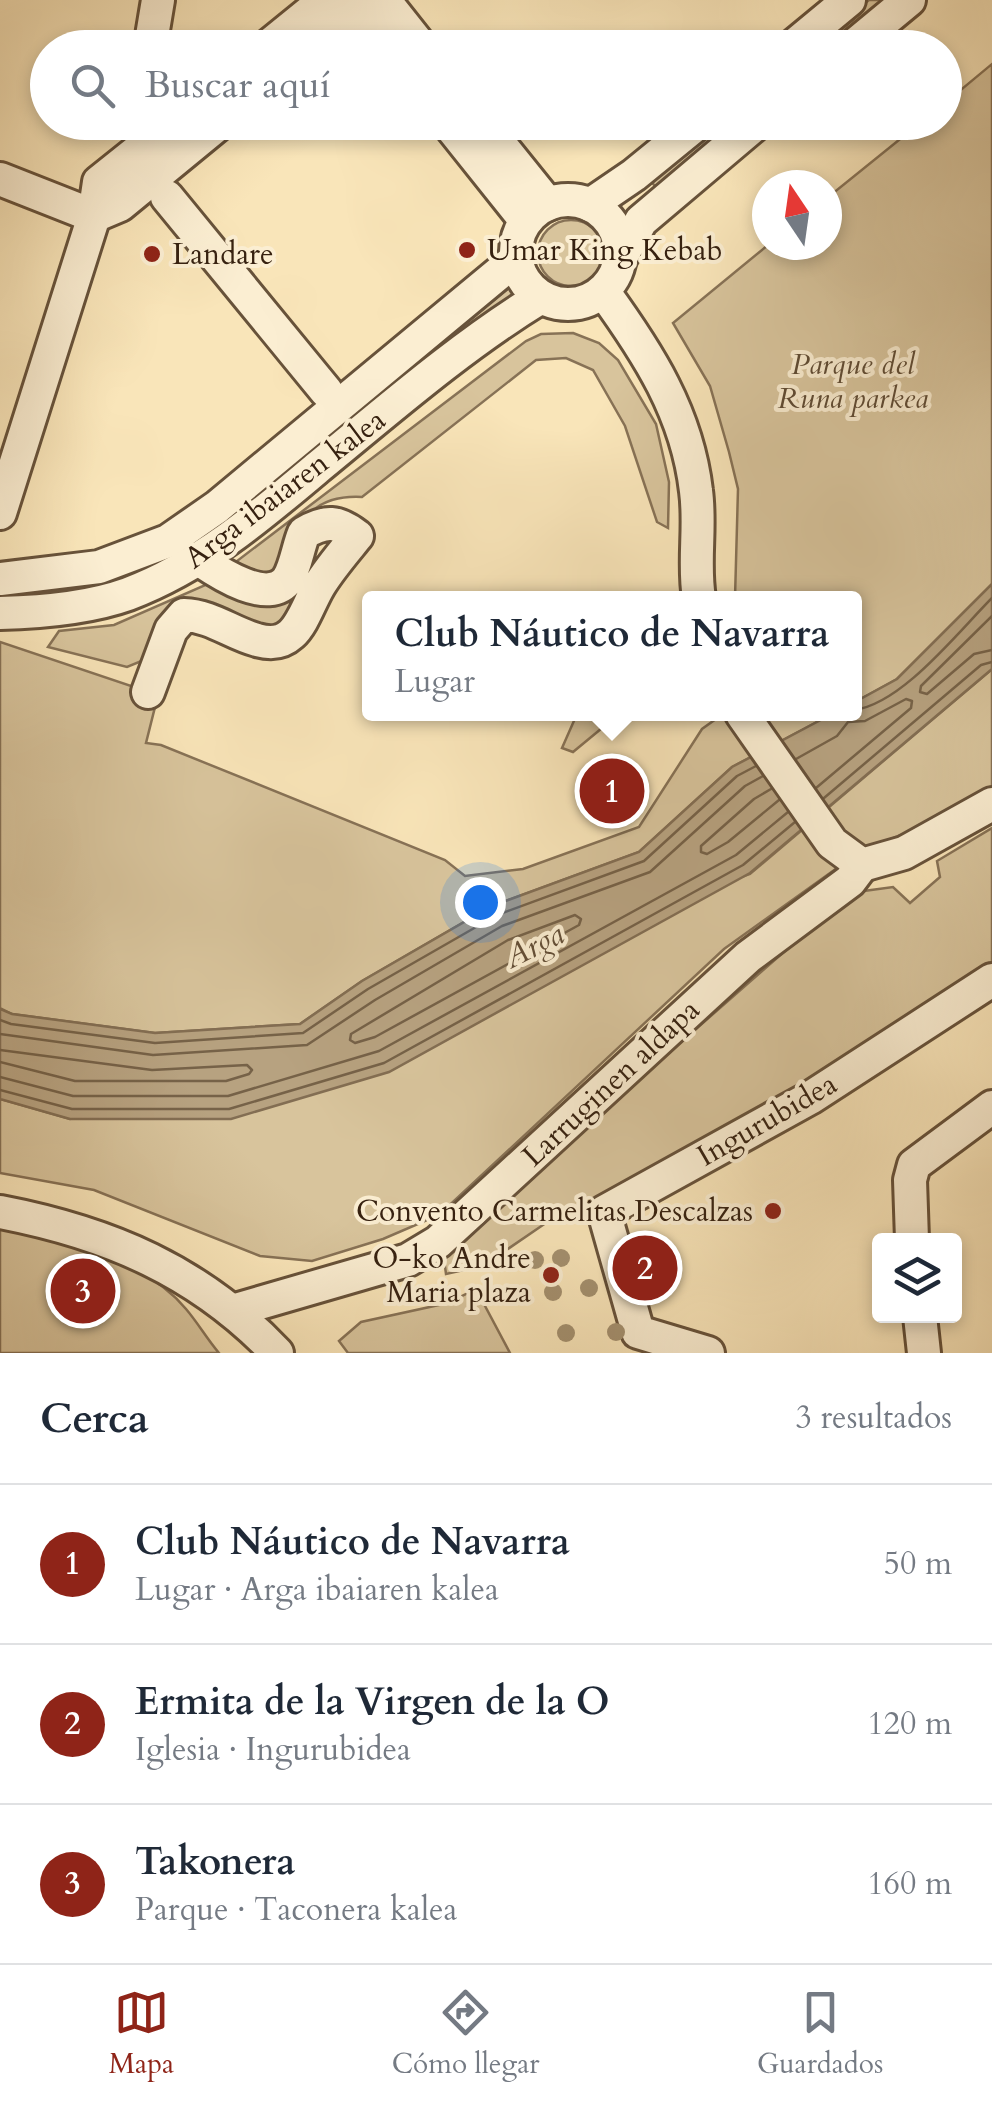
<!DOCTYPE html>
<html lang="es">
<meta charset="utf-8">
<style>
:root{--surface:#fff;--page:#f6f6f7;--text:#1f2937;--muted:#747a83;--line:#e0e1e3;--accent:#8f2418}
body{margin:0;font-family:Cardo,serif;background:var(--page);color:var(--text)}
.controls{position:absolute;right:30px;bottom:30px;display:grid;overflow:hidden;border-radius:10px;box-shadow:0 5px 15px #0003}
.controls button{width:90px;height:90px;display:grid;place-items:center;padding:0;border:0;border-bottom:2px solid var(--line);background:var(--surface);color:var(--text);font:50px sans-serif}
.compass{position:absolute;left:752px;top:170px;width:90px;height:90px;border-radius:50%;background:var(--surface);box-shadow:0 5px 15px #0003;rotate:347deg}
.you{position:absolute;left:480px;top:902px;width:35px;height:35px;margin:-25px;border:8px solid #fff;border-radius:50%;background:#1a73e8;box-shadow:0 0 0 15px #1a73e833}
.badge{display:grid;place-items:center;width:65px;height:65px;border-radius:50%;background:var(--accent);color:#fff;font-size:32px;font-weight:700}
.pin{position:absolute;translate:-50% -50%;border:5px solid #fff;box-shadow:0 2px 10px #0006}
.popup{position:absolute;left:362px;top:591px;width:500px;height:130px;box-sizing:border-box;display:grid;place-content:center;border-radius:10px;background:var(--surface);filter:drop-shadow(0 2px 8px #0005);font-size:32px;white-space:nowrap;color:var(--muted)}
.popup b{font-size:38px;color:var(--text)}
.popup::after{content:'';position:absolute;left:50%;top:100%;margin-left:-20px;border:20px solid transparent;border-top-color:var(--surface)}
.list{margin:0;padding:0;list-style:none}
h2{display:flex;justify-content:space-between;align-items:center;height:130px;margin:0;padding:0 40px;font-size:42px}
h2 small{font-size:32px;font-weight:400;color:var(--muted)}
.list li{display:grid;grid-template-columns:65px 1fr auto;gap:30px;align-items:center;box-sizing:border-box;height:160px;padding:0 40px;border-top:2px solid var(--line)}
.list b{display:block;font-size:38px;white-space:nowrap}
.list p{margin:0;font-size:32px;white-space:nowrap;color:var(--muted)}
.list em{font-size:32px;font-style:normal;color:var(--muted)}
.icon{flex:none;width:55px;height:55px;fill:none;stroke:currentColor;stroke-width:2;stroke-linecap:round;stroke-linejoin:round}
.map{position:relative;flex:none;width:992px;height:1353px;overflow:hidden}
.search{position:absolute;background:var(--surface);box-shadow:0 5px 15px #0003;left:30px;right:30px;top:30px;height:110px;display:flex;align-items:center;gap:25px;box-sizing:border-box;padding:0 35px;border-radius:55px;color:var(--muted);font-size:38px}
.sheet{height:610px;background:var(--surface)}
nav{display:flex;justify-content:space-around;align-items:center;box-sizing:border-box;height:140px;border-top:2px solid var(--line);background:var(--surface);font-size:28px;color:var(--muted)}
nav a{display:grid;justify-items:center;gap:5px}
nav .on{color:var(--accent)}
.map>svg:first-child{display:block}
</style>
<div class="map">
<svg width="992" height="1353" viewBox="0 0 992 1353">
<rect width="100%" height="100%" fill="#f9e5b9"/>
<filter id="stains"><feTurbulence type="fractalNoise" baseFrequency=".002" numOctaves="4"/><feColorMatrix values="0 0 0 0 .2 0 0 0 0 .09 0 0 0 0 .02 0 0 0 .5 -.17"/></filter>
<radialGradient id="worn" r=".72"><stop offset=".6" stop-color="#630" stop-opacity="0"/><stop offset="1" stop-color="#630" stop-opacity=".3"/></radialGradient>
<g fill="#d8c49c" stroke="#877256" stroke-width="2.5">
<path d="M869 0H890L832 47H820L817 43Z"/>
<path d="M992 64V584L897 679 855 702 854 598H735L738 489 729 452 710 386 673 323 768 245H827V198L920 123 944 122 945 103Z"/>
<path d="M720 123H740L658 190 650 180Z"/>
<circle cx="571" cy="253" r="33"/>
<path d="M510 287 519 300 246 516 137 580 0 604V592L70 587 138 569 212 528Z"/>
<path d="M573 333 599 343 618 360 656 424 669 482 668 528 657 522 625 426 593 370 566 358 536 360 362 497C304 494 300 530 276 575L237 574V561L526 341 541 334Z"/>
<path d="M212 582 266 602 294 599 281 631 196 606 167 609 144 660 127 667 48 647 59 631 114 625Z"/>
<path d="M0 642 158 695 146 743 161 745 445 860 465 876 523 869 639 827 702 729 723 714H832L732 767 639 852 492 906 362 981 300 1024 155 1033 12 1014 0 1008Z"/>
<path d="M992 669V787L927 825 862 850 724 949 439 1215 383 1239 312 1261 260 1256 94 1190 0 1173V1099L70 1119 750 874Z"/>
<path d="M577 714H619L573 752 562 748Z"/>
<path d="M992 828V968L806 1095 613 1193 556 1216 502 1253 504 1261 446 1274 444 1259 552 1155 809 930 864 891 893 887 910 903 940 877 937 861Z"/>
<path d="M0 1227C63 1242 142 1256 186 1309 198 1323 207 1339 219 1353H0Z"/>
<path d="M476 1289 510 1353H348L339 1341 361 1322 448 1303Z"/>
</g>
<path fill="#b7a280" stroke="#836e53" stroke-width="2.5" d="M992 584V669L750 873 389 1072 231 1119H70L0 1099V1009L12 1014 155 1033 300 1024 362 981 492 906 639 852 732 767 832 714H854L855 702 897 679Z"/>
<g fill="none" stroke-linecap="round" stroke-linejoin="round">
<g stroke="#766248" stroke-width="2.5">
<path d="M992 616 921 686 920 692 927 694 974 654 992 650"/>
<path d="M854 710C902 704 958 632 992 598"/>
<path d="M796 759 837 736 848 722 865 721 906 699 912 701 911 708 816 788"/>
<path d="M771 789 754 799 701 846V852L707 854 728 842 779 800"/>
<path d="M824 798 981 665 992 662"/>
<path d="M575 915 581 919 579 925 375 1037 355 1043 350 1040 351 1034 508 940Z"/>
<path d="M0 1020 11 1024 155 1043 303 1033 368 989 497 915 644 861 737 776 756 766"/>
<path d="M0 1034 153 1055 307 1045 375 1000 502 926 650 872 745 786 763 776"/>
<path d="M0 1050 152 1070 247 1065 252 1070 249 1074 226 1081H75L0 1062"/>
<path d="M0 1077 73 1096H228L379 1051 736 855 788 812"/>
<path d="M0 1090 72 1109H229L384 1063 743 865 795 822"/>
</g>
<defs>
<g id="minor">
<path d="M348 0 386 48"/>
<path d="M384 0 422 48"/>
<path d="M150 48 158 0"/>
<path d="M266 48 325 0"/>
<path d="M313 48 357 11"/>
<path d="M791 48 849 0"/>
<path d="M851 48 909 0"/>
<path d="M447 122 526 221"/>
<path d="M482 122 548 204"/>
<path d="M0 179 94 216"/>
<path d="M167 197 326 391"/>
<circle cx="568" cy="252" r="52"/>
<path d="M590 205 634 175 699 122"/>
<path d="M94 216 120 205 221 122"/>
<path d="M620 259 641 221 758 122"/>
<path d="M603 291C648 353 687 413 696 491 701 527 693 563 699 598"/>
<path d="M0 513 94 216 99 182 174 122"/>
<path d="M0 579 99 567 168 541 217 507 516 259"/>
<path d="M0 613C41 612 89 608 128 594 200 567 259 517 317 468 389 409 461 346 541 297"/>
<path d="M148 692 171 630 184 615C212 616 231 633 257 640 297 652 303 613 319 586 330 568 344 552 357 536 338 521 326 520 304 533 298 547 296 566 288 579 269 606 219 573 200 560"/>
<path d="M742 714 832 843 862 865 904 853 992 804"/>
<path d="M0 1212C109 1233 199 1271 277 1353"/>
<path d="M912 1240 910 1180 914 1165 992 1107"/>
<path d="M232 1311 408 1260 438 1242 748 957 850 881 862 865"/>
<path d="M920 1316 924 1353"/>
<path d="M708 1353 638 1332 604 1212 810 1098 992 980"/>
</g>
</defs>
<use href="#minor" stroke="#67523a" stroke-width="38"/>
<use href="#minor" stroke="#fbeed2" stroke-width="32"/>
</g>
<g fill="#a4906f">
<circle cx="561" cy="1258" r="9"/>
<circle cx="535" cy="1260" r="9"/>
<circle cx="589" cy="1288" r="9"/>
<circle cx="553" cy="1292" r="9"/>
<circle cx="616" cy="1332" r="9"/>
<circle cx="566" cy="1333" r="9"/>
</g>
<g fill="#8f2418" stroke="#fbeed2" stroke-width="4">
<circle cx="467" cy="250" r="10"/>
<circle cx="152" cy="254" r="10"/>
<circle cx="773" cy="1211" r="10"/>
<circle cx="551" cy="1275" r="10"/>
</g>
<g text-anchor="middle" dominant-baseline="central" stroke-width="8" stroke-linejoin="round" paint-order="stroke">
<g font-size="30" fill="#362110" stroke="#fbeed2" text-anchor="start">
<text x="487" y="250">Umar King Kebab</text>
<text x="172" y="254">Landare</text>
<text x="753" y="1211" text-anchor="end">Convento Carmelitas Descalzas</text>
<text x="531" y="1258" text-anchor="end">O-ko Andre<tspan x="531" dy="34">Maria plaza</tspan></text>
</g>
<g font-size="30" font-style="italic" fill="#5e4a33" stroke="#fbeed2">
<text x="853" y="364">Parque del<tspan x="853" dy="34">Runa parkea</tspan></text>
</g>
<g font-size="30" fill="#362110" stroke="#fbeed2">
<text transform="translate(285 489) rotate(-37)">Arga ibaiaren kalea</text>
<text transform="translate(611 1083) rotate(-43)">Larruginen aldapa</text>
<text transform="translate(767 1120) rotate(-30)">Ingurubidea</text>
</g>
<g font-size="32" font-style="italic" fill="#634e37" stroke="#fbeed2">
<text transform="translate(534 946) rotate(-27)">Arga</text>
</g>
</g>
<rect width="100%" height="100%" filter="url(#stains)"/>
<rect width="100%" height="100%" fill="url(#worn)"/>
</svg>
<div class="controls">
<button><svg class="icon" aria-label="layers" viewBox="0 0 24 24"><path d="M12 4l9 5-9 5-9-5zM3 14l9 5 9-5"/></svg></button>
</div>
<svg class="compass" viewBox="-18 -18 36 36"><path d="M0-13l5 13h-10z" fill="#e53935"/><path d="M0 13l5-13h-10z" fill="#747a83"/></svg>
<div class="you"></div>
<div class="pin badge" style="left:612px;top:791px">1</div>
<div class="popup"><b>Club Náutico de Navarra</b>Lugar</div>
<div class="pin badge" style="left:645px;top:1268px">2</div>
<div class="pin badge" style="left:83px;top:1291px">3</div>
<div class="search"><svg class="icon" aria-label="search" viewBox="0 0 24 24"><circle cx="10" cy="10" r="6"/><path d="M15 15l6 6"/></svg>Buscar aquí</div>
</div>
<section class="sheet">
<h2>Cerca<small>3 resultados</small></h2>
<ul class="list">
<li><span class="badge">1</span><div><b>Club Náutico de Navarra</b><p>Lugar · Arga ibaiaren kalea</p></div><em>50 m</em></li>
<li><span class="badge">2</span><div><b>Ermita de la Virgen de la O</b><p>Iglesia · Ingurubidea</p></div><em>120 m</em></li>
<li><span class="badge">3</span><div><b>Takonera</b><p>Parque · Taconera kalea</p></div><em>160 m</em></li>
</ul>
</section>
<nav>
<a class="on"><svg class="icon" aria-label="map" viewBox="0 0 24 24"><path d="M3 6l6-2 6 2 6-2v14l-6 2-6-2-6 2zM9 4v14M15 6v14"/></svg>Mapa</a>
<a><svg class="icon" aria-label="directions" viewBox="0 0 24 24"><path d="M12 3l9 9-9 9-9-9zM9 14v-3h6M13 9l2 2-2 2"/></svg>Cómo llegar</a>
<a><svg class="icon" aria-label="saved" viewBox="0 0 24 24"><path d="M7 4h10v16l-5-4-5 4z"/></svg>Guardados</a>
</nav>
